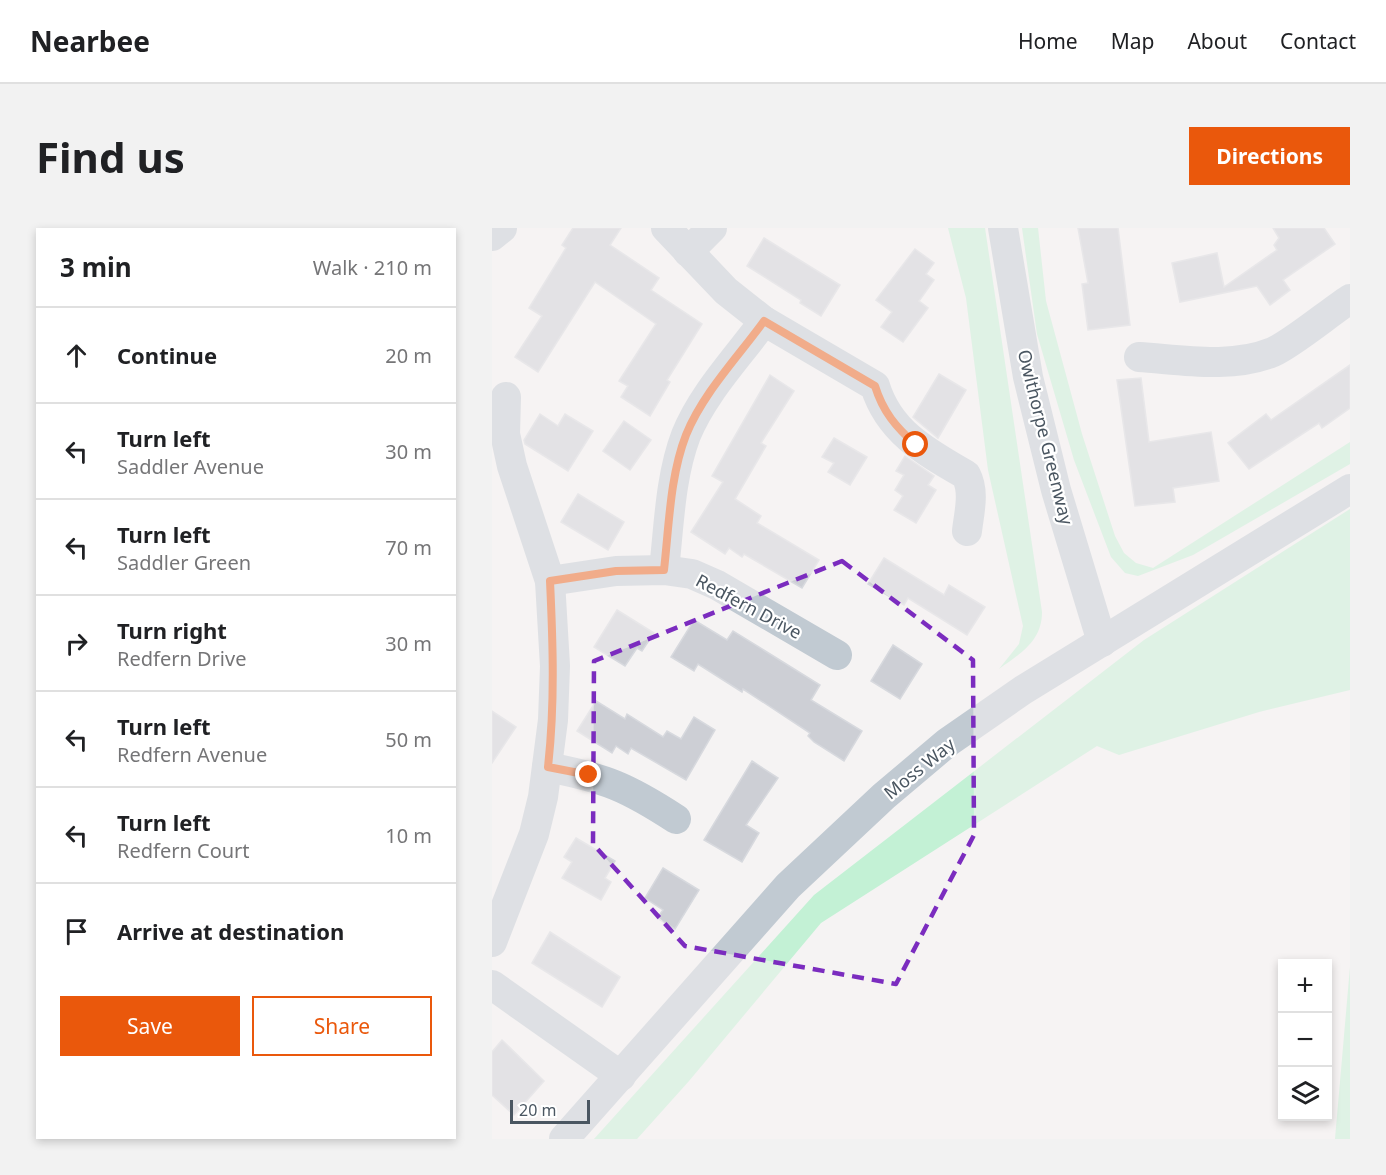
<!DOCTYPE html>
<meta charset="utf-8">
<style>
:root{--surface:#fff;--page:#f2f2f2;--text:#202124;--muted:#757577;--line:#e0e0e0;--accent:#ea580c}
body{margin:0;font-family:"Noto Sans",sans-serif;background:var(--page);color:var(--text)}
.controls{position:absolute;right:18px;bottom:18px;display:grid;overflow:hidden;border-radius:0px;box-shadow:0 3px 9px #0003}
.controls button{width:54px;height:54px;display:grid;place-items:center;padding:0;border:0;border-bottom:2px solid var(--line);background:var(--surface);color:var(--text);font:30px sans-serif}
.scale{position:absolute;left:18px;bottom:15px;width:80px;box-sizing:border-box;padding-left:6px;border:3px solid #4a5661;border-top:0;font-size:16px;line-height:21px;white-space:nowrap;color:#4a5661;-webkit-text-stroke:4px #fff;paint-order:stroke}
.stop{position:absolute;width:18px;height:18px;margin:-14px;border:4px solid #ea580c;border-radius:50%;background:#fff}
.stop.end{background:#ea580c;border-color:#fff;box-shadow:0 2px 6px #0008}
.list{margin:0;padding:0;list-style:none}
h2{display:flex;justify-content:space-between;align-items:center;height:78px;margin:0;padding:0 24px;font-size:26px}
h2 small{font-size:20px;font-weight:400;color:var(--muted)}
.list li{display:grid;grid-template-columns:39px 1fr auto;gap:18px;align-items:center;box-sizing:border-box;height:96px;padding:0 24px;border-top:2px solid var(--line)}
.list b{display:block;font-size:22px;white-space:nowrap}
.list p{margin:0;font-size:20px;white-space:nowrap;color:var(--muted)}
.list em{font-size:20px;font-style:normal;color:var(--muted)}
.actions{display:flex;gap:12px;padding:18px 24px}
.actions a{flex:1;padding:14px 0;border:2px solid var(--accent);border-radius:0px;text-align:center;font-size:21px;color:var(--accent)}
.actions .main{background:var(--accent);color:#fff}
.icon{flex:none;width:33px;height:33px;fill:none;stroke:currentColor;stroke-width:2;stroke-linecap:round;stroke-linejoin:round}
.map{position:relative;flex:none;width:858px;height:911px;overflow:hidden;border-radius:0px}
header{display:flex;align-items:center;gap:36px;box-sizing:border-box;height:84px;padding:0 30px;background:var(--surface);border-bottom:2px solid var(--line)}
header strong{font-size:28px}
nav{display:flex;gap:33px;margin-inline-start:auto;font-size:21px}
.intro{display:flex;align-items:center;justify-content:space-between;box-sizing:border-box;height:144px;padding:0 36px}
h1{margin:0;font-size:42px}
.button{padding:15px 27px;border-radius:0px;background:var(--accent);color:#fff;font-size:21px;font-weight:700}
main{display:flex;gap:36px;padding:0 36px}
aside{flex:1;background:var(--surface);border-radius:0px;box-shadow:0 3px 9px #0003}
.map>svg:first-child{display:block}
</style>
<header>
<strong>Nearbee</strong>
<nav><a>Home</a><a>Map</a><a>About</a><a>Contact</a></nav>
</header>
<div class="intro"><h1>Find us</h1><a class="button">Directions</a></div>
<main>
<aside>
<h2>3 min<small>Walk · 210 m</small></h2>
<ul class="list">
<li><svg class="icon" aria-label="ahead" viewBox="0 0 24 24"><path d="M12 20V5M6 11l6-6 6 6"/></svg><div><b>Continue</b></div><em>20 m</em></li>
<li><svg class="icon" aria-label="left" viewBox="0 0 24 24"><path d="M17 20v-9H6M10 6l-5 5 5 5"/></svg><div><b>Turn left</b><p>Saddler Avenue</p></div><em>30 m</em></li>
<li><svg class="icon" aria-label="left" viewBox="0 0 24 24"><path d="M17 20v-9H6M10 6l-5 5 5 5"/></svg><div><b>Turn left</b><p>Saddler Green</p></div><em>70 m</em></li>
<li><svg class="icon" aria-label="right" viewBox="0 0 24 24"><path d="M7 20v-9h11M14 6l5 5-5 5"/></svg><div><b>Turn right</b><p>Redfern Drive</p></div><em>30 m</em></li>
<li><svg class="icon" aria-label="left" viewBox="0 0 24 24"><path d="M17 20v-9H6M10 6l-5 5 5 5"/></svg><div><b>Turn left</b><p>Redfern Avenue</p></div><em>50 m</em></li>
<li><svg class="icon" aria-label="left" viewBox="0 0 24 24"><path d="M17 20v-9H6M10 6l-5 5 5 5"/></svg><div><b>Turn left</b><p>Redfern Court</p></div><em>10 m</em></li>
<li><svg class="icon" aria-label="arrive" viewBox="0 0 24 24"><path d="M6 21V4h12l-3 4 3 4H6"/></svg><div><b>Arrive at destination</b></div></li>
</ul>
<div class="actions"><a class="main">Save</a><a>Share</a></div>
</aside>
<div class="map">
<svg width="858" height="911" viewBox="0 0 858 911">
<rect width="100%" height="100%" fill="#f5f3f3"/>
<g fill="#c3f1d5">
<path d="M456 0H493L550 384C550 413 529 425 507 441L527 416 531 398 496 242 474 70Z"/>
<path d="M530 0H546L554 73 590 206 623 308 632 325 644 335 661 340 858 214V236L701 327 646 348 633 345 619 329 582 232 545 106Z"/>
<path d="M858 281V462L767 484 627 527 605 518 329 695 197 853 145 911H102L322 667 652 412Z"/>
<path d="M858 739V911H843Z"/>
</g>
<g fill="#cdcfd5" stroke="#d7d9de" stroke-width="1.5">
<path d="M81 0H129L118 17 167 50 159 62 210 96 175 152 178 154 158 188 129 169 136 158 127 153 164 96 103 54 46 144 23 129 50 88 37 80 74 20 70 17Z"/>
<path d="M586 0H626L638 97 596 102 590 56 596 55Z"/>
<path d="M781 0H832L843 16 791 52 798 62 778 77 765 58 688 74 680 35 725 25 732 59 785 22 782 17 787 10Z"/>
<path d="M272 10 348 57 329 88 308 75 309 72 255 38Z"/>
<path d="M423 21 442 35 434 46 442 52 427 73 436 80 411 114 389 99 400 84 384 72Z"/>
<path d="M858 137V180L830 200 827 195 757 241 736 215 774 186 779 192Z"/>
<path d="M447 146 474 162 446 210 421 189Z"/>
<path d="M278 147 302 163 269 215 274 218 243 271 269 288 265 295 327 332 310 360 252 326 250 329 237 320 233 326 199 304 231 254 220 248Z"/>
<path d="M649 150 657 214 719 204 727 253 681 260 683 274 643 278 625 152Z"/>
<path d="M48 186 66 198 73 186 101 203 76 243 33 216 32 212Z"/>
<path d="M132 193 159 212 138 242 111 223Z"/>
<path d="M342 210 375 229 358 257 336 244 342 235 330 229Z"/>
<path d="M413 228 442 248 436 257 444 262 424 295 402 282 411 268 403 262 412 247 404 243Z"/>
<path d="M86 266 132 294 116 322 69 294Z"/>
<path d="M392 330 452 367 457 357 493 379 475 407 416 370 412 377 376 356Z"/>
<path d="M125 382 162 405 150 423 145 420 133 438 102 419Z"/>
<path d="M202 392 235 412 241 403 328 457 319 472 370 503 352 533 322 514 316 508 318 505 251 461 250 464 206 436 202 443 179 429Z"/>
<path d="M401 417 430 436 408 471 379 453Z"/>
<path d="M104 473 133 491 135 486 171 509 175 503 189 511 202 489 223 502 194 552 139 520 136 526 124 518 120 525 85 503Z"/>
<path d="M0 483 24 499 0 535Z"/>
<path d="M260 533 286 550 254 597 267 605 250 634 212 612Z"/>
<path d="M84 610 123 633 113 650 119 654 109 672 70 650 80 634 72 629Z"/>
<path d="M171 640 207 662 183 701 165 690 171 682 153 670Z"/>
<path d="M58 704 128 749 110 779 40 735Z"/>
<path d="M10 812 52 853 22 887 0 867V824Z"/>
</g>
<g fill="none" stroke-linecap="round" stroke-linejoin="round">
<g stroke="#c1cad2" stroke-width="30">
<path d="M174 0 234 63 272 93 383 158C397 204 434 224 474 247 483 264 477 285 475 303"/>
<path d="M511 0 536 149 564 262 610 414"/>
<path d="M0 8 10 0"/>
<path d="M196 24 220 0"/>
<path d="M647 129C691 132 739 141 781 124 801 115 838 84 858 71"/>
<path d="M172 342C177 298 178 249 194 207 211 165 246 129 272 93"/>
<path d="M58 353 124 343 172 342 200 346 225 357 345 427"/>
<path d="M55 539C113 550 135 559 184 591"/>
<path d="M0 714 42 606 51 569 61 492 63 438 58 353 20 238 13 206 14 169"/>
<path d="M0 757 129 848"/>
<path d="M72 911 296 658 392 568 456 514 531 462 858 261"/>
</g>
</g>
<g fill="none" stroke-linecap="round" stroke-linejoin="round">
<path stroke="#ea580c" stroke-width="8" d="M97 547 56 539C63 476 61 416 58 353L124 343 172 342C177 298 178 248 194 207 211 165 246 129 272 93L383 158C391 184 404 199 424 217"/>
</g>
<path d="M0 0H858V911H0ZM350 333 481 432 482 607 404 756 193 718 101 616 102 433Z" fill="#f5f3f3" fill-opacity=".55" fill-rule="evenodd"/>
<path fill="none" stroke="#7b2cbf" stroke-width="4.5" stroke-dasharray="12 8" stroke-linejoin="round" d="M350 333 481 432 482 607 404 756 193 718 101 616 102 433Z"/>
<g text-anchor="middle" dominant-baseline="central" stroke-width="4.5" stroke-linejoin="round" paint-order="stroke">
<g font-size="18" fill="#4a5661" stroke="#fff">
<text transform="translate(554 209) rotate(76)">Owlthorpe Greenway</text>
<text transform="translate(257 378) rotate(28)">Redfern Drive</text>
<text transform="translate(427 540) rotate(-39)">Moss Way</text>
</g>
</g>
</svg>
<div class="controls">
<button>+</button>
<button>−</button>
<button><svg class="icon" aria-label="layers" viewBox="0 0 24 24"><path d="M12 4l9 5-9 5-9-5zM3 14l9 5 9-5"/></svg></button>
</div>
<div class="scale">20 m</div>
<div class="stop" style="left:424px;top:217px"></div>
<div class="stop end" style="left:97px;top:547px"></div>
</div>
</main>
